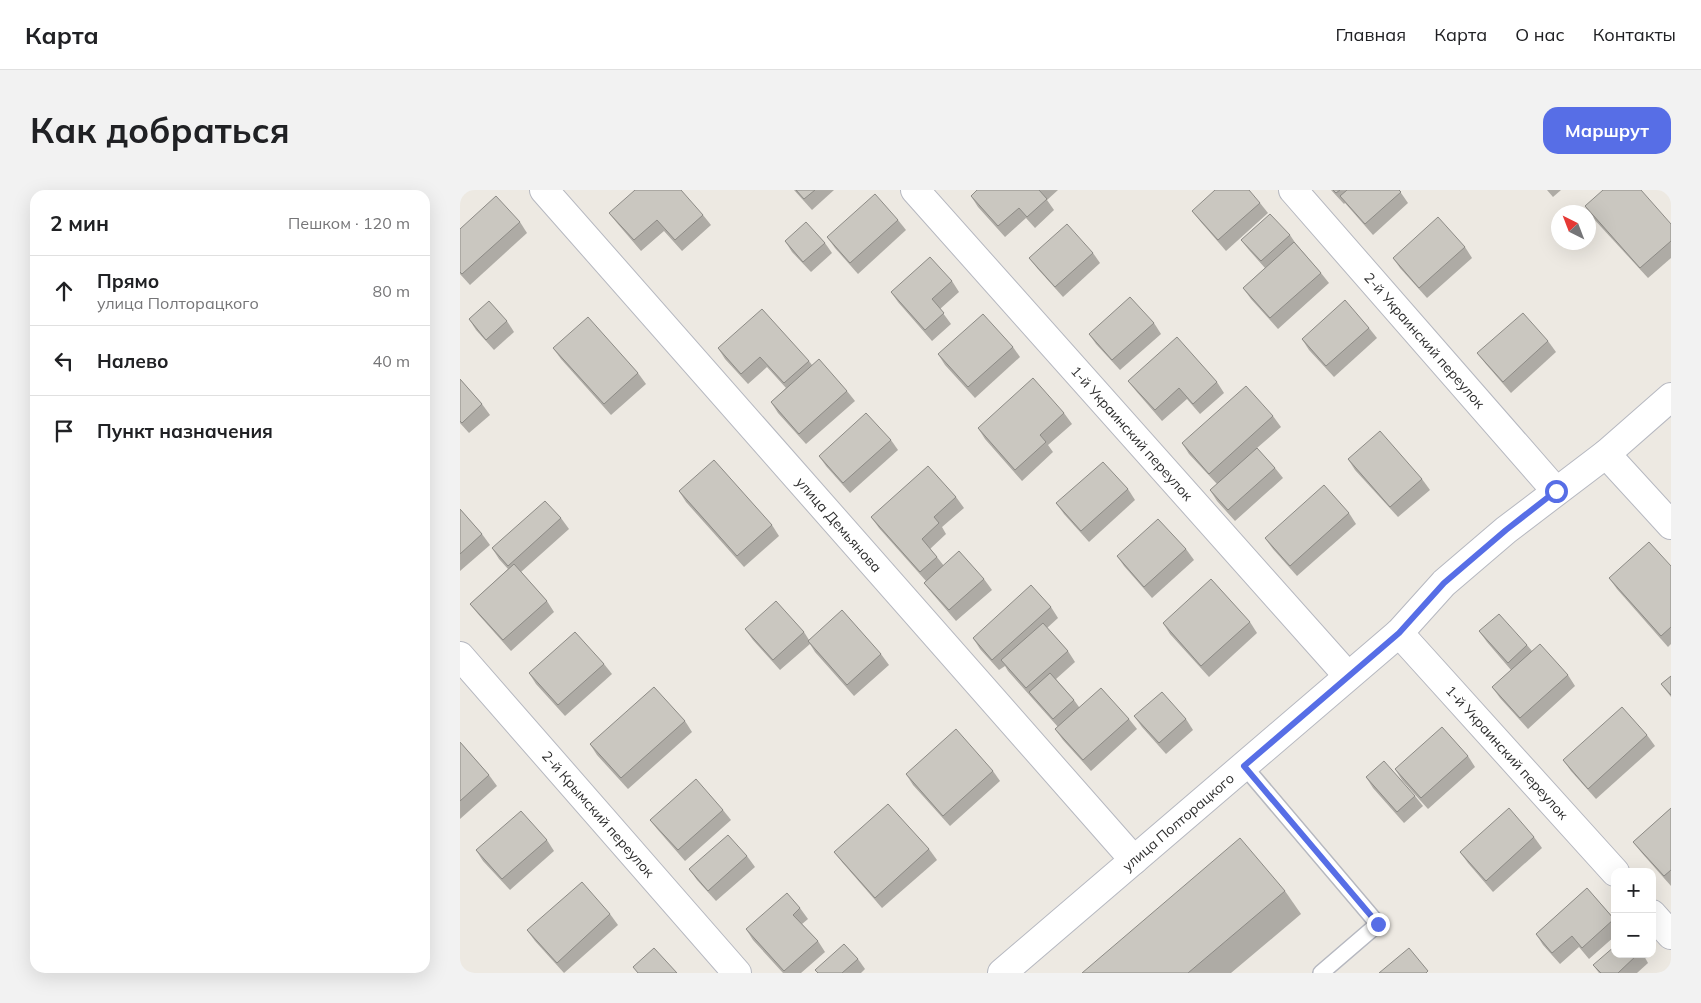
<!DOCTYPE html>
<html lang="ru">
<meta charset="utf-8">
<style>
:root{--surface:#fff;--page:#f2f2f2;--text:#202124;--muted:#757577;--line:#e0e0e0;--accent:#576ee6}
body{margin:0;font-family:Mulish,sans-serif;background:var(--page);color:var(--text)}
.controls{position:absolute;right:15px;bottom:15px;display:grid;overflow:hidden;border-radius:10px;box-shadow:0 5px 20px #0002}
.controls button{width:45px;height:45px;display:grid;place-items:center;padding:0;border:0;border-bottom:1px solid var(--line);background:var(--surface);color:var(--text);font:25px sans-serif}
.compass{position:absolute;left:1091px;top:15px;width:45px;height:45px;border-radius:50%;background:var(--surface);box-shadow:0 5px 20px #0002;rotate:318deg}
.stop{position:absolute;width:15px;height:15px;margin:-11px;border:4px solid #576ee6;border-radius:50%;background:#fff}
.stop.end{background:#576ee6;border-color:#fff;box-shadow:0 1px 5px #0008}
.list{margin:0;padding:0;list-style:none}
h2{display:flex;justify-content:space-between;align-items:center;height:65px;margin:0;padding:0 20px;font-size:21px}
h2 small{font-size:16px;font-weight:400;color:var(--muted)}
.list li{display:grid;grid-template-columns:32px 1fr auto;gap:15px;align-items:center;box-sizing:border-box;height:70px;padding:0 20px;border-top:1px solid var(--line)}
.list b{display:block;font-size:19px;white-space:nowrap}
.list p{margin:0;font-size:16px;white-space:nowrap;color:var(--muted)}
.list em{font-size:16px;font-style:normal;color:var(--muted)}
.icon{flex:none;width:28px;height:28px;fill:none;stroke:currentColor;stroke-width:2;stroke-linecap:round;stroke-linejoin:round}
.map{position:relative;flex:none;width:1211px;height:783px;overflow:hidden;border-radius:15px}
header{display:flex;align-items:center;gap:30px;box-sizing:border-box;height:70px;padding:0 25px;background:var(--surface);border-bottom:1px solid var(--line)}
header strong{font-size:24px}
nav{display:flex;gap:28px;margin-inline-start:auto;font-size:18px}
.intro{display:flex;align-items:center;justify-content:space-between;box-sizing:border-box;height:120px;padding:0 30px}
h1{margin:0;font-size:35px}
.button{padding:12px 22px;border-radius:15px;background:var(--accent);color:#fff;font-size:18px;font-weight:700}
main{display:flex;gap:30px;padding:0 30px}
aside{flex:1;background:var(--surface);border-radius:15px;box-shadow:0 5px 20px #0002}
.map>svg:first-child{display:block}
</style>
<header>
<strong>Карта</strong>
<nav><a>Главная</a><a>Карта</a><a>О нас</a><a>Контакты</a></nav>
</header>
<div class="intro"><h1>Как добраться</h1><a class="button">Маршрут</a></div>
<main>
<aside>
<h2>2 мин<small>Пешком · 120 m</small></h2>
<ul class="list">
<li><svg class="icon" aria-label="ahead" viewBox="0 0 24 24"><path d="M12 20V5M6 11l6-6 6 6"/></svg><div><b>Прямо</b><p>улица Полторацкого</p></div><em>80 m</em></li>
<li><svg class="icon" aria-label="left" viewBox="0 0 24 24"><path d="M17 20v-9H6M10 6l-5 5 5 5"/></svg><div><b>Налево</b></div><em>40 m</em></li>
<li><svg class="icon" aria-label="arrive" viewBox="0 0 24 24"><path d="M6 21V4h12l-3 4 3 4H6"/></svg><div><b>Пункт назначения</b></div></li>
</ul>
</aside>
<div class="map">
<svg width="1211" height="783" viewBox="0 0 1211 783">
<rect width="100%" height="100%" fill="#ede9e2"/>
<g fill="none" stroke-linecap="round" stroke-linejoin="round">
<defs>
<path id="lane" d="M784 576 918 734 861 783"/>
<g id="street">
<path id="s1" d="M84 0 674 670"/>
<path id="s2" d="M455 0 888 486"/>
<path id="s3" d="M833 0 1096 301"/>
<path d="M1146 264 1211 335"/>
<path id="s4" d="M939 443 1155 682"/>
<path id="s5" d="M0 466 277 783"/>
<path d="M1192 724 1211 745"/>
<path id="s6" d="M542 783 939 443 984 393 1046 340 1146 264 1211 207"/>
</g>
</defs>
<use href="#lane" stroke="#b6b8c0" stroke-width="18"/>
<use href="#street" stroke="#b6b8c0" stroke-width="30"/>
<use href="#lane" stroke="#fff" stroke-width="15"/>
<use href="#street" stroke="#fff" stroke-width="28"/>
</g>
<g fill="#aeaba5">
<path d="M334 0H374L352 20Z"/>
<path d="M517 0H598L587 10 594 20 575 38 566 28 545 47 518 17 511 6Z"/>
<path d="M871 0H939L948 13 913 45 885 13 884 14Z"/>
<path d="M1087 0H1101L1093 7Z"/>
<path d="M800 13 808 23 766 61 740 31 732 21Z"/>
<path d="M1125 16 1211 34V68L1188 88 1132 27Z"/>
<path d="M149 23 243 25 251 35 222 61 204 41 181 61 157 33Z"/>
<path d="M438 30 446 40 398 84 375 58 367 47Z"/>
<path d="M60 32 67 43 10 95 0 84V39Z"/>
<path d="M830 45 836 54 861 83 869 93 818 139 791 109 783 98 805 78 789 60 781 50Z"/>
<path d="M325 51 365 53 372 63 351 82 332 62Z"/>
<path d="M1005 57 1012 68 967 108 940 78 933 68Z"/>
<path d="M633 63 640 73 603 107 577 78 569 68Z"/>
<path d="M492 91 499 102 480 119 491 134 472 151 438 112 431 102Z"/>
<path d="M9 129 47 131 54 142 34 160 16 140Z"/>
<path d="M694 133 701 144 660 180 636 154 629 144Z"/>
<path d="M909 138 917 148 874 187 849 160 842 149Z"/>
<path d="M1088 151 1096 162 1051 203 1025 173 1017 163Z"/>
<path d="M553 157 560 167 515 208 485 175 478 164Z"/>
<path d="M93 158 178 183 186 194 151 225 101 169Z"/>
<path d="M258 158 349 171 352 175 387 201 395 211 346 254 318 223 311 212 326 198 307 177 288 194 265 169Z"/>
<path d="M0 189 22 214 30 225 9 243 0 233Z"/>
<path d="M668 191 757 192 764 203 740 224 727 209 702 231 676 201Z"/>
<path d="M604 223 612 234 588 255 593 262 562 291 525 249 518 238Z"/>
<path d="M813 226 821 237 797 258 815 278 823 288 775 331 757 311 750 300 757 294 729 264 722 253Z"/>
<path d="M431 250 438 260 390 303 366 276 359 266Z"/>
<path d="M888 269 962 289 970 300 938 327 895 280Z"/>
<path d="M668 299 675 310 629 352 604 324 596 313Z"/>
<path d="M219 301 312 335 319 346 284 377 226 312Z"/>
<path d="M496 307 504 318 482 337 486 344 470 359 477 367 484 376 524 389 532 400 496 431 472 403 464 393 466 391 419 338 411 327Z"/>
<path d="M0 319 22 344 30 355 0 381Z"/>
<path d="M889 323 896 334 837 386 813 359 805 348Z"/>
<path d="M101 328 109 339 61 382 87 411 94 422 51 461 18 424 10 414 48 379 39 369 32 358Z"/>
<path d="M726 359 734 370 692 408 664 376 657 366Z"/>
<path d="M1211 376V454L1208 457 1157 399 1149 388Z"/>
<path d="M591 417 598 428 587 438 608 461 615 472 596 489 614 510 619 517 669 529 677 539 631 581 603 550 595 539 598 537 548 481 545 476 539 480 520 459 513 448Z"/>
<path d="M790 432 797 443 749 487 710 444 703 433Z"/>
<path d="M285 439 344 442 349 450 421 464 429 475 394 506 355 462 350 454 320 480 293 450Z"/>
<path d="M1019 441 1067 455 1072 461 1108 485 1115 496 1068 539 1040 508 1032 497 1051 480 1027 452Z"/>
<path d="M144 474 152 484 105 526 76 494 69 483Z"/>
<path d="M1211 486V507L1201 494Z"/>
<path d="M674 526 726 529 733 540 706 564 682 537Z"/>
<path d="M225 531 232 542 168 599 137 565 130 554Z"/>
<path d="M1187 545 1195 556 1136 609 1111 581 1103 570Z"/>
<path d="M0 552 29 585 37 596 0 629Z"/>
<path d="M1008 566 1015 577 968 619 942 590 935 579Z"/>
<path d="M533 581 540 591 490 636 453 595 446 584Z"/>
<path d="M906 587 955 606 963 616 944 633 913 598Z"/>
<path d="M1211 618V696L1181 662 1173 652Z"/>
<path d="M263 620 271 630 225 671 198 640 190 630Z"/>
<path d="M1074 647 1082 658 1033 702 1008 673 1000 662Z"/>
<path d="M87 650 94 661 50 700 23 671 16 660Z"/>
<path d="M469 659 477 670 422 718 382 672 374 662Z"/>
<path d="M287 666 295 677 256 711 237 690 229 679Z"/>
<path d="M1127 698 1155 730V746L1129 769 1119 757 1100 774 1083 755 1076 744Z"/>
<path d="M825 701 841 724 771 783H622Z"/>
<path d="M340 718 348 729 342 734 358 751 365 762 341 783H323L293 750 286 739Z"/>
<path d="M150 724 158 735 104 783 75 751 67 740Z"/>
<path d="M1155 764H1183L1188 773 1177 783H1139L1133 775Z"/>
<path d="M398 769 405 779 401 783H358L355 780Z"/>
</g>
<g fill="#cac7c0" stroke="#8d8b86">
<path d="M175 0H221L243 25 215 50 197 30 174 50 149 23Z"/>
<path d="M336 0H355L344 9Z"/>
<path d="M517 0H579L587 9 567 27 559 18 538 36 511 6Z"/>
<path d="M755 0H789L800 13 758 50 732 21Z"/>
<path d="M873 0H880L876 3Z"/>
<path d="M887 0H939L941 2 905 34 880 6Z"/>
<path d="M1143 0H1181L1211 34V51L1180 78 1125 16Z"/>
<path d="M415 4 438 30 390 73 367 47Z"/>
<path d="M36 6 60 32 2 84 0 82V39Z"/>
<path d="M810 24 830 45 801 71 781 50Z"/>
<path d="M978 27 1005 57 959 98 933 68Z"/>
<path d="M346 32 365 53 343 72 325 51Z"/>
<path d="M607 34 633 63 595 97 569 68Z"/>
<path d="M834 52 861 83 810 128 783 98Z"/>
<path d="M470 67 492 91 472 109 484 123 465 140 431 102Z"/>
<path d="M670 107 694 133 652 170 629 144Z"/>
<path d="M885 110 909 138 866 176 842 149Z"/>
<path d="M29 111 47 131 26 150 9 129Z"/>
<path d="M302 119 349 171 324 193 300 167 281 184 258 158Z"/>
<path d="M1063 123 1088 151 1043 192 1017 163Z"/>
<path d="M523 124 553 157 508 197 478 164Z"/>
<path d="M128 127 178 183 144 214 93 158Z"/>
<path d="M717 147 757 192 733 214 719 198 695 220 668 191Z"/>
<path d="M359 169 387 201 339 244 311 212Z"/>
<path d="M573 188 604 223 580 245 586 252 555 280 518 238Z"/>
<path d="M0 189 22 214 2 233 0 231Z"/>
<path d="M786 196 813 226 749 284 722 253Z"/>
<path d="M406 223 431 250 383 293 359 266Z"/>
<path d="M920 241 962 289 930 317 888 269Z"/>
<path d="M797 258 815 278 768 320 750 300Z"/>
<path d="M254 270 312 335 277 366 219 301Z"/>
<path d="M643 272 668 299 621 341 596 313Z"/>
<path d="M468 276 496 307 474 327 479 333 462 349 477 367 460 382 411 327Z"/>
<path d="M864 295 889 323 830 376 805 348Z"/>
<path d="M85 311 101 328 48 376 32 358Z"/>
<path d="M0 319 22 344 0 364Z"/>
<path d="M698 329 726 359 684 397 657 366Z"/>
<path d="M1189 352 1211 376V437L1201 446 1149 388Z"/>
<path d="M499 361 524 389 489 420 464 393Z"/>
<path d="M54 374 87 411 43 450 10 414Z"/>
<path d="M751 389 790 432 741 476 703 433Z"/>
<path d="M571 395 591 417 532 470 513 448Z"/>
<path d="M316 411 344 442 313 470 285 439Z"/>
<path d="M382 420 421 464 387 495 348 451Z"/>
<path d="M1039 424 1067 455 1048 473 1019 441Z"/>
<path d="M583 433 608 461 566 498 541 470Z"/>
<path d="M115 442 144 474 98 515 69 483Z"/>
<path d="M1080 454 1108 485 1060 528 1032 497Z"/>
<path d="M590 483 614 510 593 529 569 502Z"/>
<path d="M1211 486V505L1201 494Z"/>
<path d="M194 497 225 531 161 588 130 554Z"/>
<path d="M641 498 669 529 623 570 595 539Z"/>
<path d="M702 502 726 529 699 553 674 526Z"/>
<path d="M1162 517 1187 545 1128 599 1103 570Z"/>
<path d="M982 537 1008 566 961 608 935 579Z"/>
<path d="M496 539 533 581 483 626 446 584Z"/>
<path d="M0 552 29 585 0 611Z"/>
<path d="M924 571 955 606 937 622 906 587Z"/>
<path d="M236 589 263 620 218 660 190 630Z"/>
<path d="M428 614 469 659 415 708 374 662Z"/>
<path d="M1049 618 1074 647 1026 691 1000 662Z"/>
<path d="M1211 618V680L1204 686 1173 652Z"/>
<path d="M61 621 87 650 42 689 16 660Z"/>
<path d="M268 645 287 666 248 701 229 679Z"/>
<path d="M780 648 825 701 728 783H622Z"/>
<path d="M122 692 150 724 97 773 67 740Z"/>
<path d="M1127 698 1154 729 1122 758 1112 746 1092 763 1076 744Z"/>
<path d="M327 703 340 718 333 725 358 751 324 781 286 739Z"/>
<path d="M384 754 398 769 382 783H358L355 780Z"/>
<path d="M1155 756V764H1178L1158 783H1141L1133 775Z"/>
<path d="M194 758 217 783H178L173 777Z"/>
<path d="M949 758 968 781 966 783H919Z"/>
</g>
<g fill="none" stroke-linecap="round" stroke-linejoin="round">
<path stroke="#576ee6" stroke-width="6" d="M918 734 784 576 939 443 984 393 1046 340 1096 301"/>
</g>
<g text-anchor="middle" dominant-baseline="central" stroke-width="5" stroke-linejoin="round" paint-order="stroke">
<g font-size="14" fill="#2e2e2e" stroke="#fff">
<text stroke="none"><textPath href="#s3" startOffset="200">2-й Украинский переулок</textPath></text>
<text stroke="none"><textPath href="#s2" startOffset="326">1-й Украинский переулок</textPath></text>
<text stroke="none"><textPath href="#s1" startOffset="446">улица Демьянова</textPath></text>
<text stroke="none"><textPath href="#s4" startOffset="161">1-й Украинский переулок</textPath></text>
<text stroke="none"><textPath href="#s5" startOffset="210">2-й Крымский переулок</textPath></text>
<text stroke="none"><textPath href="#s6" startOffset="232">улица Полторацкого</textPath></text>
</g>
</g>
</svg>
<div class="controls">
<button>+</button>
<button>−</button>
</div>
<svg class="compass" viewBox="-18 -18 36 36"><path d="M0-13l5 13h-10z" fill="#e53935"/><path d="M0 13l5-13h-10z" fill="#757577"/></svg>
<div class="stop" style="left:1096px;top:301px"></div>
<div class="stop end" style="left:918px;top:734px"></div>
</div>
</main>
